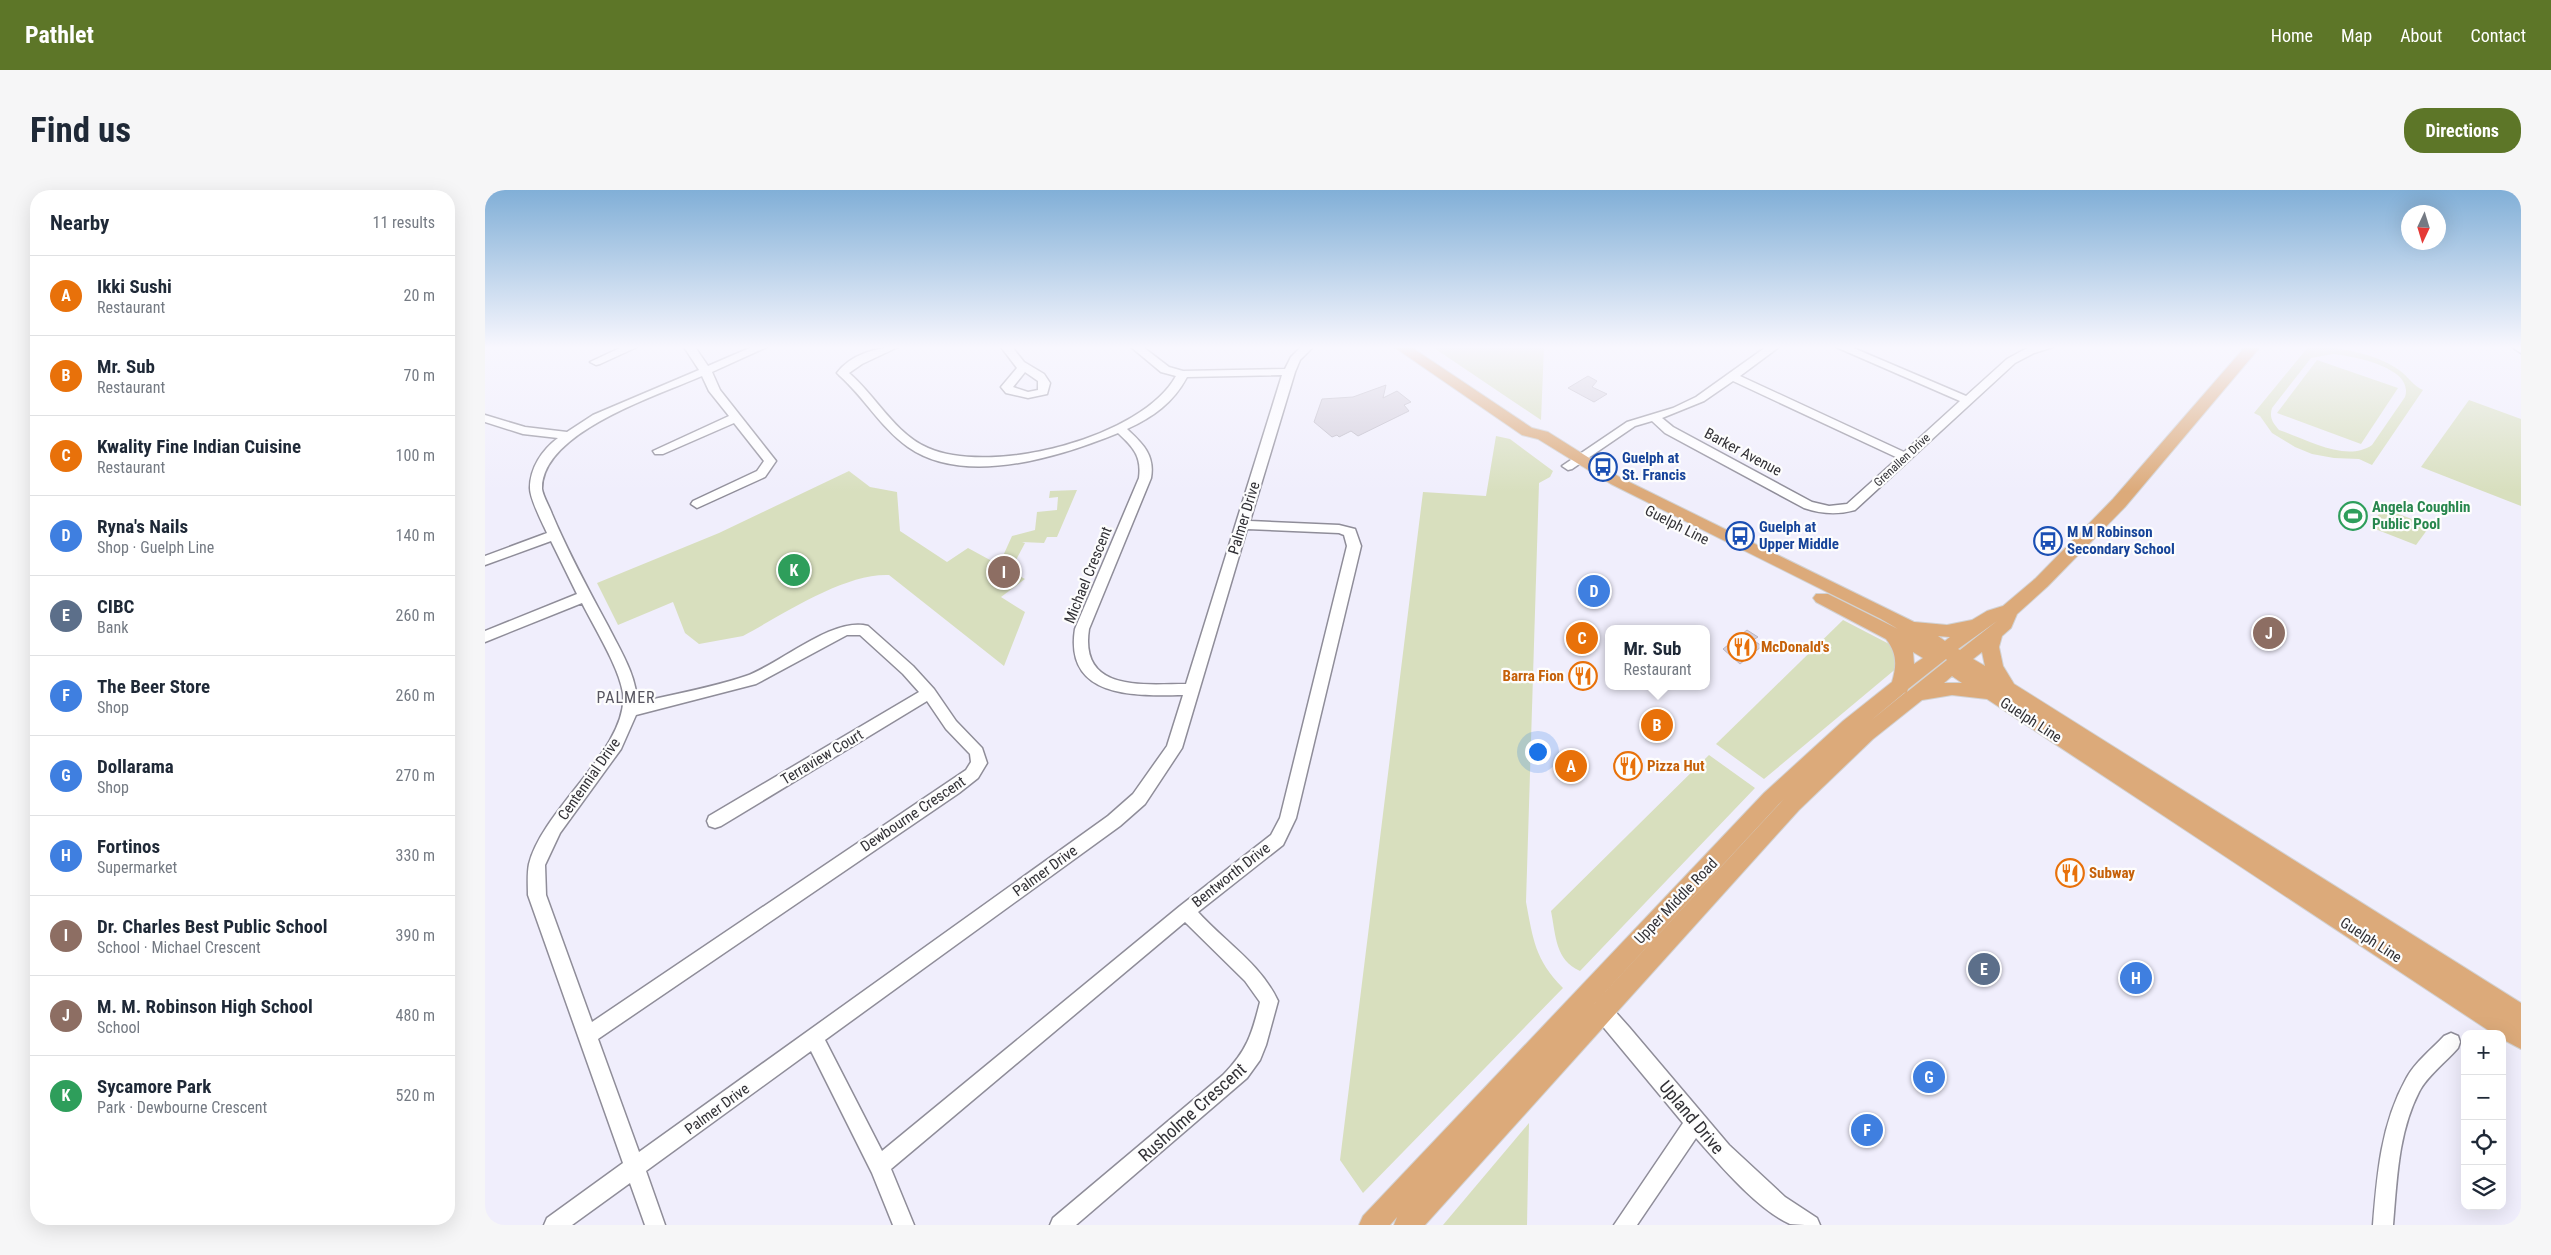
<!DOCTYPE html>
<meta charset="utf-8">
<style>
:root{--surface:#fff;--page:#f6f6f7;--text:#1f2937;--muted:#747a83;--line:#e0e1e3;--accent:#5d7628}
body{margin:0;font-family:"Roboto Condensed",sans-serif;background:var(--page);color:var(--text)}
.controls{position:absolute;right:15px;bottom:15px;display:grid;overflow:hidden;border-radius:10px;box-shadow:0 5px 20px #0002}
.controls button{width:45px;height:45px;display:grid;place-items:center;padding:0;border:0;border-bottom:1px solid var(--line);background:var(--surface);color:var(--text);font:25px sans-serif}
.compass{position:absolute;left:1916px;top:15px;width:45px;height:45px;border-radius:50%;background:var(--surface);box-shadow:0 5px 20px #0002;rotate:184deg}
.you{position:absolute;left:1052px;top:561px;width:18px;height:18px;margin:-12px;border:4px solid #fff;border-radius:50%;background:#1a73e8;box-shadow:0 0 0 8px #1a73e833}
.badge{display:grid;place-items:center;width:32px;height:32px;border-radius:50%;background:var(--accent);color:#fff;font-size:16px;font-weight:700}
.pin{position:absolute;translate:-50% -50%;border:2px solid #fff;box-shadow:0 1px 5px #0006}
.popup{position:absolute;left:1120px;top:435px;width:105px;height:65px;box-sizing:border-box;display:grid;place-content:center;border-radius:10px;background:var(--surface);filter:drop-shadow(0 1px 4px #0005);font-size:16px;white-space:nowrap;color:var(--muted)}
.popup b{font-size:19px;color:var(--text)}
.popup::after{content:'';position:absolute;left:50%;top:100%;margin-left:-10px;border:10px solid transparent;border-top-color:var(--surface)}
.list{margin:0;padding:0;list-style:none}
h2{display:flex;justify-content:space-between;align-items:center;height:65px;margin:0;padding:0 20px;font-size:21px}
h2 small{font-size:16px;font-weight:400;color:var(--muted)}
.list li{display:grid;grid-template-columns:32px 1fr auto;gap:15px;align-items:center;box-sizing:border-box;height:80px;padding:0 20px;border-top:1px solid var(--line)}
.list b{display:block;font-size:19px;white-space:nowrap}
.list p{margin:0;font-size:16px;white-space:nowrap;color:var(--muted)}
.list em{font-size:16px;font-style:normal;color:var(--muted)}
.icon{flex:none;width:28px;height:28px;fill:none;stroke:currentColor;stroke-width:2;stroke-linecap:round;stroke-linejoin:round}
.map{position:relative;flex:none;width:2036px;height:1035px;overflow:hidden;border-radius:20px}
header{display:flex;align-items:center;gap:30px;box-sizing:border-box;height:70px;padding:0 25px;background:var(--accent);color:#fff}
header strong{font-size:24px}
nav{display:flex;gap:28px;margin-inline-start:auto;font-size:18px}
.intro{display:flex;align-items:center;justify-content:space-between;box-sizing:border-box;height:120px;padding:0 30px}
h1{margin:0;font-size:35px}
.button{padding:12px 22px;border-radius:20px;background:var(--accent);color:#fff;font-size:18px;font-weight:700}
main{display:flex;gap:30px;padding:0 30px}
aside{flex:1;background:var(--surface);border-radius:20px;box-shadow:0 5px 20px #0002}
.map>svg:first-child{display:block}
</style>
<header>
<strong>Pathlet</strong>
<nav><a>Home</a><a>Map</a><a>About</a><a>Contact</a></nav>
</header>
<div class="intro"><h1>Find us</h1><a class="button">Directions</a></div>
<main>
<aside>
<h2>Nearby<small>11 results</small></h2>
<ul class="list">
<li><span class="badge" style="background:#e8710a">A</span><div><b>Ikki Sushi</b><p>Restaurant</p></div><em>20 m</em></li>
<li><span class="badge" style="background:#e8710a">B</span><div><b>Mr. Sub</b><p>Restaurant</p></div><em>70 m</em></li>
<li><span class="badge" style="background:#e8710a">C</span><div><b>Kwality Fine Indian Cuisine</b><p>Restaurant</p></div><em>100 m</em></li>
<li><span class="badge" style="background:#3f7fe0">D</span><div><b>Ryna's Nails</b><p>Shop · Guelph Line</p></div><em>140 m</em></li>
<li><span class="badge" style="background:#5c6f8a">E</span><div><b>CIBC</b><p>Bank</p></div><em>260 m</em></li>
<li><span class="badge" style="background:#3f7fe0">F</span><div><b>The Beer Store</b><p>Shop</p></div><em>260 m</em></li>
<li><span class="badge" style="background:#3f7fe0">G</span><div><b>Dollarama</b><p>Shop</p></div><em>270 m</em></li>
<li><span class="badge" style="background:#3f7fe0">H</span><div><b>Fortinos</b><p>Supermarket</p></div><em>330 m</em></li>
<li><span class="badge" style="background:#8d6e63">I</span><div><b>Dr. Charles Best Public School</b><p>School · Michael Crescent</p></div><em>390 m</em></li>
<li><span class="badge" style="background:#8d6e63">J</span><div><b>M. M. Robinson High School</b><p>School</p></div><em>480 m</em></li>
<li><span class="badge" style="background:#2e9e5b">K</span><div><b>Sycamore Park</b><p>Park · Dewbourne Crescent</p></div><em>520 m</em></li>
</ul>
</aside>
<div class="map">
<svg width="2036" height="1035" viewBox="0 0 2036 1035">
<rect width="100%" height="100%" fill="#f0eefc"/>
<g fill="#d8dfbe" fill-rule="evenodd">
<path d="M1059 157 1056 230 949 158 950 157Z"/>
<path d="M1823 157C1853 157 1888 162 1914 180 1923 186 1928 196 1938 200L1887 275 1874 269 1849 268 1827 264 1810 257 1787 243 1775 226 1769 223ZM1848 164C1867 166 1930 177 1920 207L1887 255C1861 273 1822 249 1794 240 1788 233 1784 228 1787 218L1826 168Z"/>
<path d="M1832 170 1913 198 1876 254 1792 223Z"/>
<path d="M1984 210 2036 229V316L1936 277Z"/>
<path d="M1011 246 1025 249 1068 281 1065 287 1054 293 1041 712C1048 749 1050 770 1078 798L878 1003 855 970 938 302 1001 306Z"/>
<path d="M364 281 385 297 412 302 415 341 462 372 483 358 540 389 516 407 540 422 519 476 404 385C359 383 297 425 258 446L214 454 200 443 188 412 133 435 112 393 234 343Z"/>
<path d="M592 300 572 347H562L559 353 537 352 540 353 531 370 518 366 527 346 550 340 552 322 572 320 573 307 564 308 565 301Z"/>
<path d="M1898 318 1945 336 1931 355 1885 337Z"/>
<path d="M1358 430 1408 456 1413 477 1279 589 1231 554Z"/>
<path d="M1224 565 1270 598 1095 781C1070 770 1071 746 1066 721Z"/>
<path d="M1044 933 1042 1035H958Z"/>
</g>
<g fill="#d3cedb" stroke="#bab6c2">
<path d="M1103 186 1112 191 1107 197 1122 204 1109 212 1083 198Z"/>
<path d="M901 195 898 208 912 201 926 212 919 215 924 221 873 246 866 241 854 247 852 245 847 247 829 232 837 209 868 207Z"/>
<path d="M1262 440 1273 447 1268 450 1277 456 1255 474 1238 459Z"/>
</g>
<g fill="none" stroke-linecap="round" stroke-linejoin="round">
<defs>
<g id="minor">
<path d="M137 157H152L115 174 111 175 105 172Z"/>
<path d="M199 157H210L223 176 267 157H282L227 182 235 200 291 271 280 287 212 318 206 314 208 311 272 281 279 271 249 233 178 264H170L168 261 244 226 224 201 217 186C174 205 56 242 57 299 58 306 64 316 67 324 83 362 103 399 123 436 135 460 152 486 152 513 188 504 226 498 261 486 295 474 348 426 383 436L428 476 449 499 471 531 497 558 502 573 493 588 474 603 113 849 154 962 623 626 648 604 682 556 698 505C651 506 579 509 590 439L654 288C657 266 648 257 633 243 574 267 480 297 423 257 396 238 379 207 354 185L352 183C365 165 392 157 413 157L377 174 364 183C391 206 410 244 443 258 507 286 657 248 691 186L676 182 646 157H658L684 177 698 181 800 179 806 167 816 157H828L815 170 810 182 765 331 854 335 870 339 876 356 811 628 798 655 713 722C740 752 776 774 793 811L781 855 775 870 762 888 591 1035H565L568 1028 738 885C762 861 767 844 775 812L760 791 700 732 406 979 429 1035H408L387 983 326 861 161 981 180 1035H160L145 993 87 1035H59L62 1028 138 973 43 705C43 696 42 684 44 674 58 618 144 558 138 503 134 477 109 437 97 413L0 452V441L92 404 66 351 0 375V366L62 343C57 332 45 309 45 298 45 278 57 260 73 248L38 244 0 232V225L40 237 82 242 108 225 214 180ZM797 185 701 494C659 494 594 503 604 439L666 288C670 265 658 254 642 239 668 227 688 213 702 187ZM762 339 854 343 859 345 862 356 795 628 786 645 695 716 397 961 340 850 635 636 660 614 697 558ZM362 445H375L418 484 434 502 224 626 222 631 224 636 230 638 236 636 442 511 461 539 485 564 486 572 481 580 107 832 61 705 60 675 75 643 136 559 151 525 271 494Z"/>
<path d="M516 157H527L539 172 559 184 565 193 562 204 543 208 521 203 516 197 532 178ZM540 182 553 191V200L543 202 528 197Z"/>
<path d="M1281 157H1294L1255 186 1419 262 1475 211 1351 157H1366L1481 206 1522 169 1544 157H1568L1549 163 1530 173 1370 320C1352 325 1337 324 1319 318L1180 243 1167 231 1150 236 1087 279 1083 280 1077 276 1142 232 1188 218 1211 207ZM1248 191 1413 268 1362 314 1344 316 1327 312 1188 237 1177 228 1219 211Z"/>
<path d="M2027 157H2036V163Z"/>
<path d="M1112 806 1119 809 1144 837 1244 955 1300 1007 1332 1028 1335 1035C1327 1035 1313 1035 1305 1034 1272 1019 1235 975 1211 948L1152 1035H1129L1198 933 1105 821 1103 815 1105 809Z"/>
<path d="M1966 843 1973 846 1975 852 1973 858C1961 872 1942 886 1934 902 1913 943 1912 990 1908 1035H1888C1892 985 1896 934 1921 889 1929 873 1947 859 1959 846Z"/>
</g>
<path id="major" d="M909 157H926L1047 238 1063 242 1136 288 1429 432 1462 435 1487 430 1502 421 1518 416 1551 388 1628 309 1760 157H1775L1640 317 1563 396 1532 424 1526 438 1517 446 1514 457 1518 476 1529 494 2036 813V859L2017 849V844H2009L1502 509 1467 505 1437 510 1388 549 1314 620 940 1035H909L912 1027 905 1035H874L878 1026 1279 603 1358 531 1407 492C1412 475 1412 463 1401 449L1331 412 1328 408 1331 404H1343L1413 439 1396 429 1126 294 1053 249 1037 245ZM1512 431 1475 460 1473 459ZM1453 446 1465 447 1460 451ZM1428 462 1438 468 1429 474ZM1497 462 1500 476 1488 469ZM1461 469 1462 470 1422 502 1423 499ZM1467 486 1477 493H1459ZM1421 502 1384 532 1419 503ZM1299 609 1097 827 1293 615Z"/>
</defs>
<use href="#minor" stroke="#8f8d99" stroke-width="3"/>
<use href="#major" stroke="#d2d2d3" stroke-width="2"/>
<use href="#minor" fill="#fff" fill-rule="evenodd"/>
<use href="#major" fill="#dcaa7a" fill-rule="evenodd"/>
</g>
<linearGradient id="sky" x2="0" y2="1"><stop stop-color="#81afd7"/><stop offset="0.52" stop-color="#f8f7fe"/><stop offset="1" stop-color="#f8f7fe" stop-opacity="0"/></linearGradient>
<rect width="2036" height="302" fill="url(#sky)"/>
<defs>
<symbol id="bus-ring" viewBox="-11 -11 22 22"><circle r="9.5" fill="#fdfdfd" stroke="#1a4fb4" stroke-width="1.5"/><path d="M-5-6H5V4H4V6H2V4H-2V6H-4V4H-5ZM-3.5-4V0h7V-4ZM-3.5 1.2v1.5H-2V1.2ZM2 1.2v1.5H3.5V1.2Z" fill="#1a4fb4"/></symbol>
<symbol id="stadium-ring" viewBox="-11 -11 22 22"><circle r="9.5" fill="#fdfdfd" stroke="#2e9e5b" stroke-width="1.5"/><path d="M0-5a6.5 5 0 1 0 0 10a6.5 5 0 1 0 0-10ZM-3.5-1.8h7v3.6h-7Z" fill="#2e9e5b"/></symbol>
<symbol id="restaurant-ring" viewBox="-11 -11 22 22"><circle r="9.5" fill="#fdfdfd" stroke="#e8710a" stroke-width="1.5"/><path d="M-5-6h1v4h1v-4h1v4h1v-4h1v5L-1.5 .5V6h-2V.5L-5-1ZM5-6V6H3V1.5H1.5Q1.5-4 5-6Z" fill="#e8710a"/></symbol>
</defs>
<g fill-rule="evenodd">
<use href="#bus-ring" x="1102" y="261" width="32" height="32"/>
<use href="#stadium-ring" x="1852" y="310" width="32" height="32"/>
<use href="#bus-ring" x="1239" y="330" width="32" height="32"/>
<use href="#bus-ring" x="1547" y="335" width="32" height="32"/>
<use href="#restaurant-ring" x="1241" y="441" width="32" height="32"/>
<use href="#restaurant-ring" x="1082" y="470" width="32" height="32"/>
<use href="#restaurant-ring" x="1127" y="560" width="32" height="32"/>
<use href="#restaurant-ring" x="1569" y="667" width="32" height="32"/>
</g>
<g text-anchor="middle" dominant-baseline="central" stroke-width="4.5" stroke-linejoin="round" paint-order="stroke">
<g font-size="12" fill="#323136" stroke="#fdfdfd">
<text transform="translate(1417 270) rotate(-43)">Grenallen Drive</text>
</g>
<g font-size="15" fill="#323136" stroke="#fdfdfd">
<text transform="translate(1258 262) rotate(28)">Barker Avenue</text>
<text transform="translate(759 328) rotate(-73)">Palmer Drive</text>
<text transform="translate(1192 335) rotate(27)">Guelph Line</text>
<text transform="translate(603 385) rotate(-68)">Michael Crescent</text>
<text transform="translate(1546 530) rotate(33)">Guelph Line</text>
<text transform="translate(337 567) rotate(-31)">Terraview Court</text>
<text transform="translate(104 589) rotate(-55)">Centennial Drive</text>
<text transform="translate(428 624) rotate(-34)">Dewbourne Crescent</text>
<text transform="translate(560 681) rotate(-36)">Palmer Drive</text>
<text transform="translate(746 685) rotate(-38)">Bentworth Drive</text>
<text transform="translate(1191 711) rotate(-46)">Upper Middle Road</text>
<text transform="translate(1886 750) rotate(33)">Guelph Line</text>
<text transform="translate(232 919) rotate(-36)">Palmer Drive</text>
</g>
<g font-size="15" font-weight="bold" fill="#164399" stroke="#fdfdfd" text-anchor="start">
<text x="1137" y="268">Guelph at<tspan x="1137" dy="17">St. Francis</tspan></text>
<text x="1274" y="337">Guelph at<tspan x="1274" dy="17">Upper Middle</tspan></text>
<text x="1582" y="342">M M Robinson<tspan x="1582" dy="17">Secondary School</tspan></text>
</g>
<g font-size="15" font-weight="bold" fill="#27864d" stroke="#fdfdfd" text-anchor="start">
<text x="1887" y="317">Angela Coughlin<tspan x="1887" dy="17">Public Pool</tspan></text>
</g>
<g font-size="15" font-weight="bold" fill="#c56008" stroke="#fdfdfd" text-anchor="start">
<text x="1276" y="457">McDonald's</text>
<text x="1079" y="486" text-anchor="end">Barra Fion</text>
<text x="1162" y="576">Pizza Hut</text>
<text x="1604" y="683">Subway</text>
</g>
<g font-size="16" letter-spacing="1" fill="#575560" stroke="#fdfdfd">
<text x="141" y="507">PALMER</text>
</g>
<g font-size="18" fill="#323136" stroke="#fdfdfd">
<text transform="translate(707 922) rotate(-42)">Rusholme Crescent</text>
<text transform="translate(1207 927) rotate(50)">Upland Drive</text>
</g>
</g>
</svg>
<div class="controls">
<button>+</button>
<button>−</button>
<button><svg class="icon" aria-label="locate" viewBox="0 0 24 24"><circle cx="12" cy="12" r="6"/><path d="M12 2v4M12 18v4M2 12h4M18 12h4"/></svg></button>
<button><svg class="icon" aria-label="layers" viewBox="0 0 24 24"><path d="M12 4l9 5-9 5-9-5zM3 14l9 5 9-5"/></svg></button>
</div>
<svg class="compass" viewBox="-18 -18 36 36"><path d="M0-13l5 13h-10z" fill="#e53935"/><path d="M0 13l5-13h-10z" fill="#747a83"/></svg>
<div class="you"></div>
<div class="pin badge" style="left:1086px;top:576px;background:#e8710a">A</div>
<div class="pin badge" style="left:1172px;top:535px;background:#e8710a">B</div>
<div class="popup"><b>Mr. Sub</b>Restaurant</div>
<div class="pin badge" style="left:1097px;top:448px;background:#e8710a">C</div>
<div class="pin badge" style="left:1109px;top:401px;background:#3f7fe0">D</div>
<div class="pin badge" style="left:1499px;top:779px;background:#5c6f8a">E</div>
<div class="pin badge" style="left:1382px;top:940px;background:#3f7fe0">F</div>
<div class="pin badge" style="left:1444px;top:887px;background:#3f7fe0">G</div>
<div class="pin badge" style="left:1651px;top:788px;background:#3f7fe0">H</div>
<div class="pin badge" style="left:519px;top:382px;background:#8d6e63">I</div>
<div class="pin badge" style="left:1784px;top:443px;background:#8d6e63">J</div>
<div class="pin badge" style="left:309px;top:380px;background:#2e9e5b">K</div>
</div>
</main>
